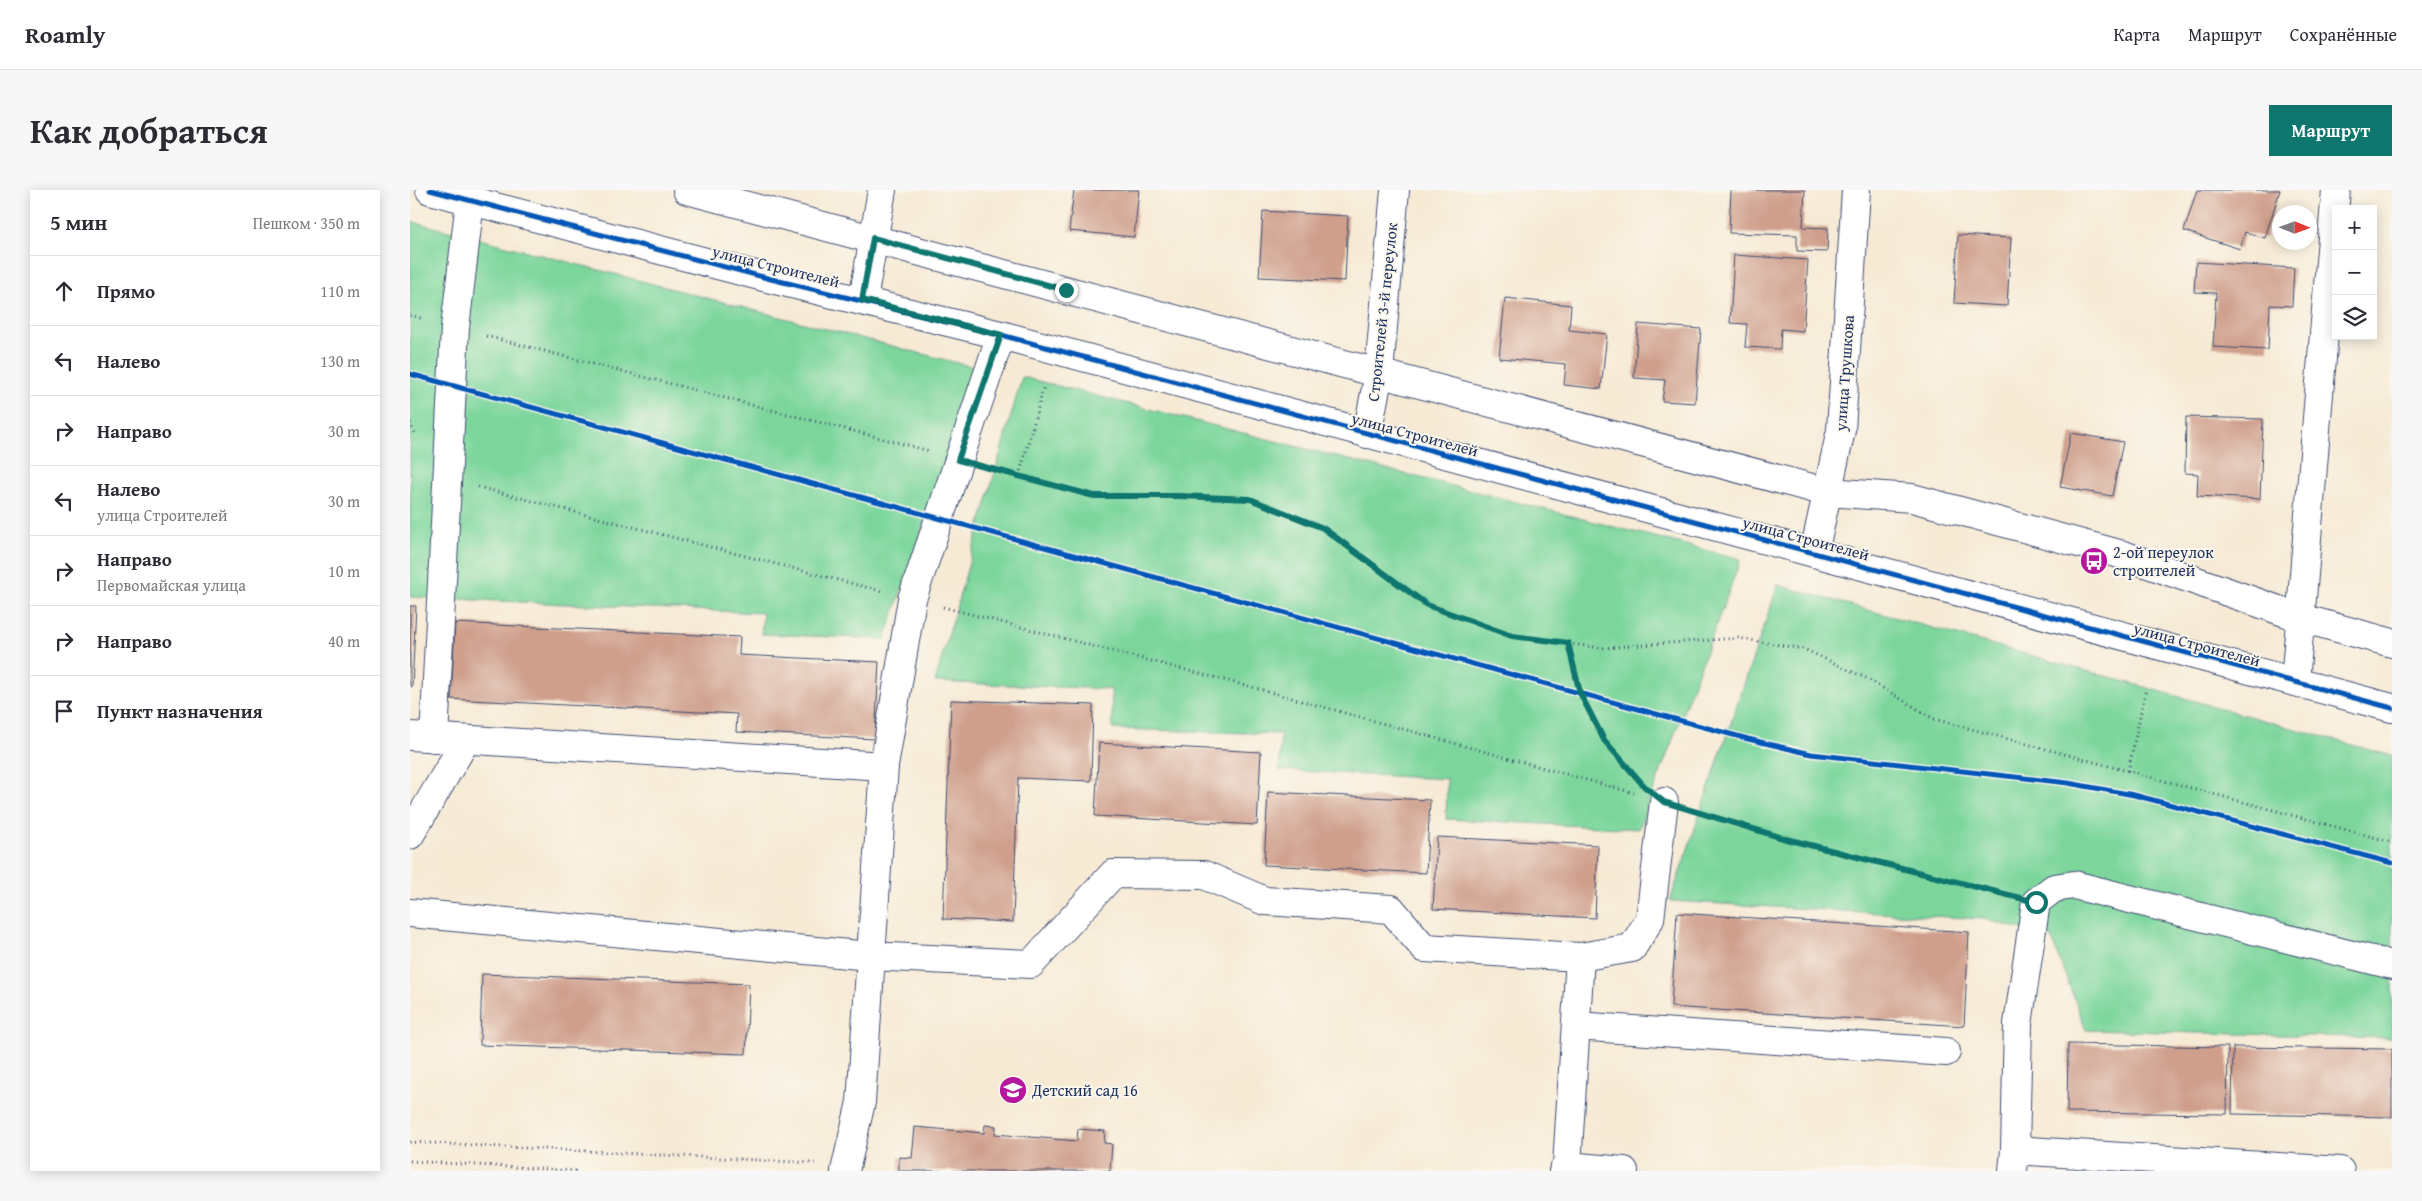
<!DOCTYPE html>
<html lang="ru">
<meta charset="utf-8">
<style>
:root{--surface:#fff;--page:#f7f7f7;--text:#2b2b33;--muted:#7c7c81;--line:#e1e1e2;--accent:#0f766e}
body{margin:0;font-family:"Gentium Book Plus",serif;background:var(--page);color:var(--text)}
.controls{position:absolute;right:15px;top:15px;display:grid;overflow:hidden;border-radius:0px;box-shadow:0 2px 12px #0003}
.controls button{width:45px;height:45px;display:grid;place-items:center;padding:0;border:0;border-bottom:1px solid var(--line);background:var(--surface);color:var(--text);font:25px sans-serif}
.compass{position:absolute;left:1862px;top:15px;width:45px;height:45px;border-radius:50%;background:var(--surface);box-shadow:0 2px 12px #0003;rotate:91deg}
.stop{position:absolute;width:15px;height:15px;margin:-11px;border:4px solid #0f766e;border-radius:50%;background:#fff}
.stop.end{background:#0f766e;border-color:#fff;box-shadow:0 1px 5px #0008}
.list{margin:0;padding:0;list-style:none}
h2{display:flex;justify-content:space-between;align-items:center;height:65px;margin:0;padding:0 20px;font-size:21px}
h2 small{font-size:16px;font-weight:400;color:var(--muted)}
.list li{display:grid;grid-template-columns:32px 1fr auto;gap:15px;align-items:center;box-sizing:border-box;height:70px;padding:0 20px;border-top:1px solid var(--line)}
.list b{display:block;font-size:19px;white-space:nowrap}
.list p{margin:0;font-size:16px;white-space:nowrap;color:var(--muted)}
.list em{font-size:16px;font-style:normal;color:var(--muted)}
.icon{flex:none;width:28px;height:28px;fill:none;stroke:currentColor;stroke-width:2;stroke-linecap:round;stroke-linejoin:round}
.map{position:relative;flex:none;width:1982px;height:981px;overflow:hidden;border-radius:0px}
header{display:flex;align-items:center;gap:30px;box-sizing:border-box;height:70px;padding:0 25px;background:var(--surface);border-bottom:1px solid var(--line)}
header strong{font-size:24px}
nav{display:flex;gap:28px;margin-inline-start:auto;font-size:18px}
.intro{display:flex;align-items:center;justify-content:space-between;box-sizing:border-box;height:120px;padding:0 30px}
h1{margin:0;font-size:35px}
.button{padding:12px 22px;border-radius:0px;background:var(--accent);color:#fff;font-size:18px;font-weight:700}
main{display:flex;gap:30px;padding:0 30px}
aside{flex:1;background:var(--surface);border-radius:0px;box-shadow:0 2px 12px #0003}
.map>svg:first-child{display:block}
</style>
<header>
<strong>Roamly</strong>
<nav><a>Карта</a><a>Маршрут</a><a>Сохранённые</a></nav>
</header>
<div class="intro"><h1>Как добраться</h1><a class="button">Маршрут</a></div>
<main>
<aside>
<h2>5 мин<small>Пешком · 350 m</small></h2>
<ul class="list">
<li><svg class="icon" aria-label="ahead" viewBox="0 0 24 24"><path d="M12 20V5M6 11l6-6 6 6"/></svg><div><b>Прямо</b></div><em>110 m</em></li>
<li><svg class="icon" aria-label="left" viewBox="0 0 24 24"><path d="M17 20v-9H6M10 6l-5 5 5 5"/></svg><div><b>Налево</b></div><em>130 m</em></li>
<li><svg class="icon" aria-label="right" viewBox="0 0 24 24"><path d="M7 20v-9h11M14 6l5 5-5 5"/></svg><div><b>Направо</b></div><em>30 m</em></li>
<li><svg class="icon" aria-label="left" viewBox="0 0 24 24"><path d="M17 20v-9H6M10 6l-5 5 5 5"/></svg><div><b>Налево</b><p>улица Строителей</p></div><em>30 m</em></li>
<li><svg class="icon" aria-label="right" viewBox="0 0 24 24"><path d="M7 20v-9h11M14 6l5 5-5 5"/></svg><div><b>Направо</b><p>Первомайская улица</p></div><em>10 m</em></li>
<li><svg class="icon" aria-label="right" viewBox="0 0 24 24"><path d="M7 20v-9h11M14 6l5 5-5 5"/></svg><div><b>Направо</b></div><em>40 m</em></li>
<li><svg class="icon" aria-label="arrive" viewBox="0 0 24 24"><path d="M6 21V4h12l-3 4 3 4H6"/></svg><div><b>Пункт назначения</b></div></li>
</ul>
</aside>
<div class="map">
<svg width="1982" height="981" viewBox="0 0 1982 981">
<rect width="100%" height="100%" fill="#fbf7ec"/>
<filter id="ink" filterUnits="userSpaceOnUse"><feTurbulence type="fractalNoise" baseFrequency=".02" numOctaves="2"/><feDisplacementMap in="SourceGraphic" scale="10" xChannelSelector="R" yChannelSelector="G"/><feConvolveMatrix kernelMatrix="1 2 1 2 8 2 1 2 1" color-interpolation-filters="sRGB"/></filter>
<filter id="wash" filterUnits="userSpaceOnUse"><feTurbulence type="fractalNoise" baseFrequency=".0096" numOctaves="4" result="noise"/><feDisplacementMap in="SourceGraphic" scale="20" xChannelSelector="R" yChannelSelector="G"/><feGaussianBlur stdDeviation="1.12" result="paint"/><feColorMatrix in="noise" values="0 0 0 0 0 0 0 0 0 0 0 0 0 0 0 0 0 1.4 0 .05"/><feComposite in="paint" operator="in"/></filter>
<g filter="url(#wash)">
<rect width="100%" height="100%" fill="#f6ead5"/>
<g fill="#7cd69c" stroke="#4c827d">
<path d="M0 31 567 178 475 449 351 444 353 423 0 407Z"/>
<path d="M612 187 1331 369 1229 639 1036 629 1037 589 869 580 871 544 703 539 701 499 525 492Z"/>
<path d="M1368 395 1982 566V848L1676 840 1641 747 1573 729 1260 711Z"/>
</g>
<g id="blocks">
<g fill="#cf9f8c">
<path d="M664 0H729L724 47 659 41Z"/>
<path d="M1321 0H1395L1393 37 1418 38 1417 62 1387 61V45L1319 43Z"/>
<path d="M1787 0H1870L1855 48 1835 42 1830 59 1774 41Z"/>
<path d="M853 21 938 26 935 91 849 87Z"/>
<path d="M1548 45 1601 48 1597 116 1544 113Z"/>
<path d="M1324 65 1398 70 1393 141 1371 139 1370 159 1335 157 1337 134 1320 133Z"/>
<path d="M1786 72 1884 78 1882 116 1860 115 1858 160 1803 157 1806 103 1784 102Z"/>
<path d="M1095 108 1161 115 1159 140 1197 144 1191 199 1154 195 1156 174 1089 168Z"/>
<path d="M1228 134 1291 139 1285 213 1252 211 1255 190 1224 188Z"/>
<path d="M1776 227 1853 229 1850 309 1787 306 1788 284 1775 283Z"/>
<path d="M1661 243 1713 252 1702 306 1650 297Z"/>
<path d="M0 416H6L2 497 0 496Z"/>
<path d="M45 433 330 447 329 465 469 472 465 549 326 542 327 524 41 509Z"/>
<path d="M541 510 683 515 681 591 608 588 603 732 533 729Z"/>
<path d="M689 553 851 562 847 635 685 626Z"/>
<path d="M858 602 1020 610 1016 683 854 675Z"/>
<path d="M1027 647 1188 655 1185 728 1023 719Z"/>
<path d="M1267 723 1559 742 1554 836 1261 817Z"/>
<path d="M72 784 339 794 336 864 70 855Z"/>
<path d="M1658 854 1818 857 1817 924 1657 922Z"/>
<path d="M1823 857 1982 859V927L1822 924Z"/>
<path d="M575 935 586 936 585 944 667 951 668 939 695 941 694 953 702 954 700 981H489V967L502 968 505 937 574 943Z"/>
</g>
</g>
</g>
<g filter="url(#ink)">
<use href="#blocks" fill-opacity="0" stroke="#3c4b70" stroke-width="1"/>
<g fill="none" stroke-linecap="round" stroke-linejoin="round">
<defs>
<g id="minor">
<path d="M20 0 361 89 591 145 1982 518"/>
<path d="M277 0 1417 302 1502 308 1713 365 1891 428 1982 453"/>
<path d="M453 110 472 0"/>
<path d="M957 244 969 183 985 0"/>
<path d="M1404 363 1431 240 1446 0"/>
<path d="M1885 492 1926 0"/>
<path d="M0 546 474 576"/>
<path d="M24 548 45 138 60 11"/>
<path d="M0 645 56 550"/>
<path d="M0 723 460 766 621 774 703 684 794 685 855 711 981 719 1014 758 1170 767 1222 758 1240 729 1254 612"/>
<path d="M1166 836 1536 862"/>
<path d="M1605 960 1608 834 1626 712 1644 698 1664 695 1982 775"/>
<path d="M1157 976 1214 981"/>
<path d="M435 981 451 912 474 576 502 409 591 145"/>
<path d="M1153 981 1157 976 1170 767"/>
<path d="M1603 981 1605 960 1930 981"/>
</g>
</defs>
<use href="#minor" stroke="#3c4b70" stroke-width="30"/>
<g stroke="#3c4b70" stroke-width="3" stroke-dasharray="1 4" stroke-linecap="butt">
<path d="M0 125 14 129"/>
<path d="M76 146 520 261"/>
<path d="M0 233 6 246"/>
<path d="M579 278 684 306H769L840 309 913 338 1017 415 1102 446 1191 458 1328 448 1394 459 1458 489 1524 529 1982 652"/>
<path d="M609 286 634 196"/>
<path d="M68 297 471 401"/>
<path d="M533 417 845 498 1224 603"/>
<path d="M1158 453 1170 503 1194 550 1230 592"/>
<path d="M1718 581 1736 499"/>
<path d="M1285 621 1376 649 1595 705"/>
<path d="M0 952 405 973"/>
<path d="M0 971 168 981"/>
</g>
<use href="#minor" stroke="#fff" stroke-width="28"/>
<defs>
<g id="cycleway">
<path d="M20 0 361 89 591 145 1982 518"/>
<path d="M0 184 1338 549 1401 564 1658 593 1724 605 1982 673"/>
</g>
</defs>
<use href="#cycleway" stroke="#fbf7ec" stroke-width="8"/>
<use href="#cycleway" stroke="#0057b8" stroke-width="5"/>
</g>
</g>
<g fill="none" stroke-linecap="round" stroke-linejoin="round" filter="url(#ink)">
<path stroke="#0f766e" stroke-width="6" d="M656 100 463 48 452 110 591 145 548 270 684 306H769L840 309 913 338 1017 415 1102 446 1158 453 1170 503 1194 550 1235 597 1254 612 1376 649 1626 712"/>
</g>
<defs>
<symbol id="bus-disc" viewBox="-11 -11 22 22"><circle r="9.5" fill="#b5179e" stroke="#fbf7ec"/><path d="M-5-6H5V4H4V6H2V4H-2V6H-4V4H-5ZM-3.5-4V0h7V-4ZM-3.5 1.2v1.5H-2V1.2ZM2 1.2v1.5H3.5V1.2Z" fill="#fff"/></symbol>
<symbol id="school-disc" viewBox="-11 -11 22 22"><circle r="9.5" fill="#b5179e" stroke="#fbf7ec"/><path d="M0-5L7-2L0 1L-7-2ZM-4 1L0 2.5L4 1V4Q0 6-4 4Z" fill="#fff"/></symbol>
</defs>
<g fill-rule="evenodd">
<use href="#bus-disc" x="1668" y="355" width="32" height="32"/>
<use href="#school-disc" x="587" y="884" width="32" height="32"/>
</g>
<g text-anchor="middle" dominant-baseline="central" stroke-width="4" stroke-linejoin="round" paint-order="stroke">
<g font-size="16" fill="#1b2f5e" stroke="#fbf7ec">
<text transform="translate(366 76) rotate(14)">улица Строителей</text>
<text transform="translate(972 122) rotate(-84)">Строителей 3-й переулок</text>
<text transform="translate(1434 183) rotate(-86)">улица Трушкова</text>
<text transform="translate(1005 244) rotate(15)">улица Строителей</text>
<text transform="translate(1396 348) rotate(15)">улица Строителей</text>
<text transform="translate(1787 454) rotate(15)">улица Строителей</text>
</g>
<g font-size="16" fill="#1b2f5e" stroke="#fbf7ec" text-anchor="start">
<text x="1703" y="362">2-ой переулок<tspan x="1703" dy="18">строителей</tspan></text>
<text x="622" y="900">Детский сад 16</text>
</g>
</g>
</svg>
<div class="controls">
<button>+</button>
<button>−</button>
<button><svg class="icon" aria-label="layers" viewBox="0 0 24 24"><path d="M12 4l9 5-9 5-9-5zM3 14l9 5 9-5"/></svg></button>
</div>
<svg class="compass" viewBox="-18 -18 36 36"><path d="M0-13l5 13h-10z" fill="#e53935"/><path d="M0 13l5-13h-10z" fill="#7c7c81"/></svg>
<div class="stop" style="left:1626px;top:712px"></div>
<div class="stop end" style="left:656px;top:100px"></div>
</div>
</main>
